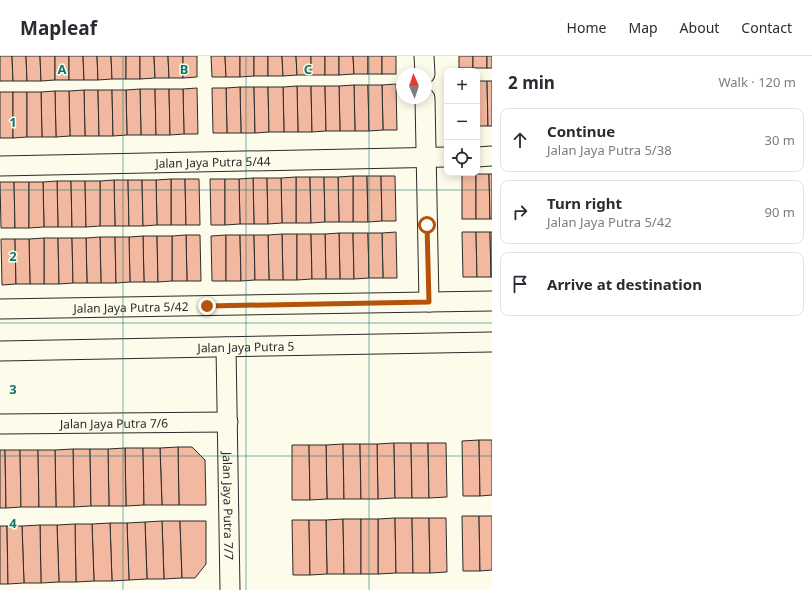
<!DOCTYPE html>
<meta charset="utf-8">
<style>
:root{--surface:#fff;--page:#f7f7f7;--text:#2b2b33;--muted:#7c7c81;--line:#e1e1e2}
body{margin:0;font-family:"Noto Sans",sans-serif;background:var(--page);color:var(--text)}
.controls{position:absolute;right:12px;top:12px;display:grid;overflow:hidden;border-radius:8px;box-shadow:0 2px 10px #0003}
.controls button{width:36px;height:36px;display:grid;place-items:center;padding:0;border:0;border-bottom:1px solid var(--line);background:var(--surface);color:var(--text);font:20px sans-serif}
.compass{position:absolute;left:396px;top:12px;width:36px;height:36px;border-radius:50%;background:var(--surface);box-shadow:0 2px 10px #0003;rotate:357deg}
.stop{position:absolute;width:12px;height:12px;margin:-9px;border:3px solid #b45309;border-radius:50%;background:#fff}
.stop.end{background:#b45309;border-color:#fff;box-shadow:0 1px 4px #0008}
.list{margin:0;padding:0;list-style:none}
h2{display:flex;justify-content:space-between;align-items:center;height:52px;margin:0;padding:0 16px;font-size:17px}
h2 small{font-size:13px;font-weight:400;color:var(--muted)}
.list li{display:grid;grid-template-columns:26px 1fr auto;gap:12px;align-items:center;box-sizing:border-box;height:64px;margin:0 8px 8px;padding:0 8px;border:1px solid var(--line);border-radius:8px}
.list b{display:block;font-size:15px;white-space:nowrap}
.list p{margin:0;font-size:13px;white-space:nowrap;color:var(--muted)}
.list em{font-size:13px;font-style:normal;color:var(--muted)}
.icon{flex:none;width:22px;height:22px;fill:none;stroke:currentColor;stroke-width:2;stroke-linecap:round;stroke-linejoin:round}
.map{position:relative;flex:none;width:492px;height:534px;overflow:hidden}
header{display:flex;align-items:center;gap:24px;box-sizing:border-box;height:56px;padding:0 20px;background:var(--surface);border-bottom:1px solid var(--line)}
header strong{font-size:19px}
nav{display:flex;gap:22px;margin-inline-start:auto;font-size:14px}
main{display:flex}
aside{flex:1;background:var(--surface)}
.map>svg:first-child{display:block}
</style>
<header>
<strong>Mapleaf</strong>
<nav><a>Home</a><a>Map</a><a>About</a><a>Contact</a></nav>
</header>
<main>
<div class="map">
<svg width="492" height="534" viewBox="0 0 492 534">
<rect width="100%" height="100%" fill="#fdfbea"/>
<g fill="#f2b8a0" stroke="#2b2b2b">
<path d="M0 0H12L13 25H0Z"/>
<path d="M12 0H26L27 25H13Z"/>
<path d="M26 0H40L41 25H27Z"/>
<path d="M40 0H55V24L41 25Z"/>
<rect x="55" y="0" width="14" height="24"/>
<path d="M69 0H83L84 24H69Z"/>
<path d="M83 0H97L98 24H84Z"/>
<path d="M97 0H111L112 23 98 24Z"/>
<path d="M111 0H126V23H112Z"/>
<rect x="126" y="0" width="14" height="23"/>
<path d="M140 0H154L155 22 140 23Z"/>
<path d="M154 0H168L169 22H155Z"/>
<path d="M168 0H183V22H169Z"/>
<path d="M183 0H197V21L183 22Z"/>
<path d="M211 0H225L226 21H212Z"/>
<path d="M225 0H240V21H226Z"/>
<path d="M240 0H254V20L240 21Z"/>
<rect x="254" y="0" width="14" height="20"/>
<path d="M268 0H282L283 20H268Z"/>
<path d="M282 0H296L297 19 283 20Z"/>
<path d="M296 0H311V19H297Z"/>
<rect x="311" y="0" width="14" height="19"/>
<rect x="325" y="0" width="14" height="19"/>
<path d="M339 0H353L354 18 339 19Z"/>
<path d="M353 0H368V18H354Z"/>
<rect x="368" y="0" width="14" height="18"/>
<rect x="382" y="0" width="14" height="18"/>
<rect x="459" y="0" width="14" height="12"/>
<rect x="473" y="0" width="14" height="12"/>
<rect x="487" y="0" width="5" height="12"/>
<path d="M477 25H487L488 70H477Z"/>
<path d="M487 25H492V70H488Z"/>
<path d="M396 28 397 74H383L382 29Z"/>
<path d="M354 29H368L369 75H355Z"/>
<path d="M354 29 355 75H340L339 30Z"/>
<path d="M368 29H382L383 74 369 75Z"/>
<path d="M297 30H311L312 76H298Z"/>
<path d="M297 30 298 76H284L283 31Z"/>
<path d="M311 30H325L326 75 312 76Z"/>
<path d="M325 30H339L340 75H326Z"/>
<path d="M240 31H254L255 77H241Z"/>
<path d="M240 31 241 77H227L226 32Z"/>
<path d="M254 31H268L269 76 255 77Z"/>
<path d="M268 31H283L284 76H269Z"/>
<path d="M197 32 198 78H184L183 33Z"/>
<path d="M212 32H226L227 77H213Z"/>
<path d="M140 33H155L156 79H141Z"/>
<path d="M140 33 141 79H127L126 34Z"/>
<path d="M155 33H169L170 79H156Z"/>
<path d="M169 33H183L184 78 170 79Z"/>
<path d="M84 34H98L99 80H85Z"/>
<path d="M84 34 85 80H70L69 35Z"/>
<path d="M98 34H112L113 80H99Z"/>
<path d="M112 34H126L127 79 113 80Z"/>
<path d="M55 35H69L70 80 56 81Z"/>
<path d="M55 35 56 81H42L41 36Z"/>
<rect x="0" y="36" width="13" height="46"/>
<path d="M13 36H27V81L13 82Z"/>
<path d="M27 36H41L42 81H27Z"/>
<rect x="462" y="118" width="14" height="45"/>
<path d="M476 118H489L490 163H476Z"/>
<path d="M489 118H492V163H490Z"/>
<path d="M353 120H367L368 166H353Z"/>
<path d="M353 120V166H339L338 121Z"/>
<path d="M367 120H381L382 165 368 166Z"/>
<path d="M381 120H395L396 165H382Z"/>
<path d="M296 121H310L311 167H296Z"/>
<path d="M296 121V167H282L281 122Z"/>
<path d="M310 121H324L325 166 311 167Z"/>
<path d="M324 121H338L339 166H325Z"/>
<path d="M253 122H267L268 168H254Z"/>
<path d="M253 122 254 168H240L239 123Z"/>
<path d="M267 122H281L282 167 268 168Z"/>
<path d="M171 123H185L186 169H171Z"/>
<path d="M171 123V169H157L156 124Z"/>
<path d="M185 123H199L200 169H186Z"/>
<path d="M210 123H225V169H211Z"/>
<path d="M225 123H239L240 168 225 169Z"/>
<path d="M114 124H128L129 170H115Z"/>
<path d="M114 124 115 170H100V125Z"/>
<path d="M128 124H142L143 170H129Z"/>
<path d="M142 124H156L157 169 143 170Z"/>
<path d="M57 125H71L72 171H58Z"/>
<path d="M57 125 58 171H44L43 126Z"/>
<path d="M71 125H85L86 171H72Z"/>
<path d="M85 125H100V170L86 171Z"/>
<path d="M0 126H14L15 172H1Z"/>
<path d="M14 126H29V172H15Z"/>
<path d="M29 126H43L44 171 29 172Z"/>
<path d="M396 176 397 222H383L382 177Z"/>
<path d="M462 176H476L477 221H463Z"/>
<path d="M476 176H490L491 221H477Z"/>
<path d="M490 176H492V221H491Z"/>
<path d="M339 177H353L354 223H340Z"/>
<path d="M339 177 340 223H326L325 178Z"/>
<path d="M353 177H368L369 222 354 223Z"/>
<path d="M368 177H382L383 222H369Z"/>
<path d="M282 178H297V224H283Z"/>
<path d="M282 178 283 224H269L268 179Z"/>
<path d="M297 178H311L312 223 297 224Z"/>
<path d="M311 178H325L326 223H312Z"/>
<path d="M186 179H200L201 225H187Z"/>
<path d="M186 179 187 225H172V180Z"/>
<path d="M226 179V225H212L211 180Z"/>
<path d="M226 179H240L241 225H226Z"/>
<path d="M240 179H254L255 224 241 225Z"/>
<path d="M254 179H268L269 224H255Z"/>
<path d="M143 180H157L158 226H144Z"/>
<path d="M143 180 144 226H130L129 181Z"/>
<path d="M157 180H172V225L158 226Z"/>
<path d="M100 181H115L116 227H101Z"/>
<path d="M100 181 101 227H87L86 182Z"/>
<path d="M115 181H129L130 226 116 227Z"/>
<path d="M44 182H58L59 228H44Z"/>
<path d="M44 182V228H30L29 183Z"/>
<path d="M58 182H72L73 227 59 228Z"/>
<path d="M72 182H86L87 227H73Z"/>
<path d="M1 183H15L16 228 2 229Z"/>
<path d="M15 183H29L30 228H16Z"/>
<path d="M479 384 480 440H463L462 385Z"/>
<path d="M479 384H492V439L480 440Z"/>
<path d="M394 387 395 442 378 443 377 388Z"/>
<path d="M394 387H411L412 442H395Z"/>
<path d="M411 387H428L429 442H412Z"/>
<path d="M428 387H446L447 441 429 442Z"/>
<path d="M343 388 344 443H327L326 389Z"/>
<path d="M343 388H360L361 443H344Z"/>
<path d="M360 388H377L378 443H361Z"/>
<path d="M292 389H309L310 444H292Z"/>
<path d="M309 389H326L327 443 310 444Z"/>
<path d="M178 391H192L205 404 206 449H179Z"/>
<path d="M178 391 179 449H162L160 392Z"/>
<path d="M125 392H143L144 449 126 450Z"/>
<path d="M125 392 126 450H109L108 393Z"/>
<path d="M143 392H160L162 449H144Z"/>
<path d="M73 393H90L91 450 74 451Z"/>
<path d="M73 393 74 451H56L55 394Z"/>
<path d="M90 393H108L109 450H91Z"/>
<path d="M0 394H5L6 452H0Z"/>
<path d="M5 394H20L21 451 6 452Z"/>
<path d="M20 394H38L39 451H21Z"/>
<path d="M38 394H55L56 451H39Z"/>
<path d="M462 460H479L480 515H463Z"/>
<path d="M479 460H492V514L480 515Z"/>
<path d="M395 462 396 517 378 518V463Z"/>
<path d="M395 462H412L413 517H396Z"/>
<path d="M412 462H429L430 517H413Z"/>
<path d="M429 462H446L447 516 430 517Z"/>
<path d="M343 463 344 518H327L326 464Z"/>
<path d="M343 463H361V518H344Z"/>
<rect x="361" y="463" width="17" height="55"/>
<path d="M292 464H309L310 519H293Z"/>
<path d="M309 464H326L327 518 310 519Z"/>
<path d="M162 465H180L182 522 164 523Z"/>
<path d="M162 465 164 523H147L145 466Z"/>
<path d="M180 465H206V508L195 522H182Z"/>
<path d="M145 466 147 523 129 524 127 467Z"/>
<path d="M110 467H127L129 524 112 525Z"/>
<path d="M110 467 112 525H94L92 468Z"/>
<path d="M75 468H92L94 525 76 526Z"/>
<path d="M75 468 76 526H59L57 469Z"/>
<path d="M40 469H57L59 526 41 527Z"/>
<path d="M40 469 41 527H24L22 470Z"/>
<path d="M0 470H7L8 528H0Z"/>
<path d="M7 470H22L24 527 8 528Z"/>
</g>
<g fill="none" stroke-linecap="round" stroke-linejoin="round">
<defs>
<g id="minor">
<path d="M424 0 425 18"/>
<path d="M425 42 429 246"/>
<path d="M477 101 492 100"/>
<path id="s1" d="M0 110 447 101"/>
<path id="s2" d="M0 253 492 245"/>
<path id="s3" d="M226 291 230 534"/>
<path id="s4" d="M0 295 492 286"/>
<path id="s5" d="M0 368 228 366"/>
</g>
</defs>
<use href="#minor" stroke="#2b2b2b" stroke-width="21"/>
<use href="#minor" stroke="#fdfbea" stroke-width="19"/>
</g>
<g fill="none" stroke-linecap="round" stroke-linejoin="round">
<path stroke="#b45309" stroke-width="5" d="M207 250 429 246 427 169"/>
</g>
<path fill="none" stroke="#0f766e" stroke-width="1" stroke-opacity="0.55" d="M123 0V534M246 0V534M369 0V534M0 134H492M0 267H492M0 400H492"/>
<g text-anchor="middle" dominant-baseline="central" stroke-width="3" stroke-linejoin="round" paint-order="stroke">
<g font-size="12" fill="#2b2b2b" stroke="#fdfbea">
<text stroke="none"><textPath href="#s1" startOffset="213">Jalan Jaya Putra 5/44</textPath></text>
<text stroke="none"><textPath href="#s2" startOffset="131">Jalan Jaya Putra 5/42</textPath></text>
<text stroke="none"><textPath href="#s4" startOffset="246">Jalan Jaya Putra 5</textPath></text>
<text stroke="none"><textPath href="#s5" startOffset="114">Jalan Jaya Putra 7/6</textPath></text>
<text stroke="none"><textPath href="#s3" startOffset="159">Jalan Jaya Putra 7/7</textPath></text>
</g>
</g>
<g font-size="13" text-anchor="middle" font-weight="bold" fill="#0f766e" stroke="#fdfbea" stroke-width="3" stroke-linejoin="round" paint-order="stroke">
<text x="62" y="18">A</text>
<text x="184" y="18">B</text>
<text x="308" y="18">C</text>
<text x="13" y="71">1</text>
<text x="13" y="205">2</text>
<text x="13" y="338">3</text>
<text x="13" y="472">4</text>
</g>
</svg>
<div class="controls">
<button>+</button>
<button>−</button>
<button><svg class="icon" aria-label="locate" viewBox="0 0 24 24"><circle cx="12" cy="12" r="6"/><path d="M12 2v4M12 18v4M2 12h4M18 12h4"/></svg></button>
</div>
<svg class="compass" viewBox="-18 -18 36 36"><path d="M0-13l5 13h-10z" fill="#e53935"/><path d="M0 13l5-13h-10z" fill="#7c7c81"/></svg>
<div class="stop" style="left:427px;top:169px"></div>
<div class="stop end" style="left:207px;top:250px"></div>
</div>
<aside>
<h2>2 min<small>Walk · 120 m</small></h2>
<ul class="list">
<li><svg class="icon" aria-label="ahead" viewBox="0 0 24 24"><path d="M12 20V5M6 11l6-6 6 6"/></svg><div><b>Continue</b><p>Jalan Jaya Putra 5/38</p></div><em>30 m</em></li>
<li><svg class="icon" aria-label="right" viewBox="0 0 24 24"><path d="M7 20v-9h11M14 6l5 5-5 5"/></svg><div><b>Turn right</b><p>Jalan Jaya Putra 5/42</p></div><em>90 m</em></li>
<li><svg class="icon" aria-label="arrive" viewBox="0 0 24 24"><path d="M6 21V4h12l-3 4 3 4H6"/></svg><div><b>Arrive at destination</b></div></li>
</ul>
</aside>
</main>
